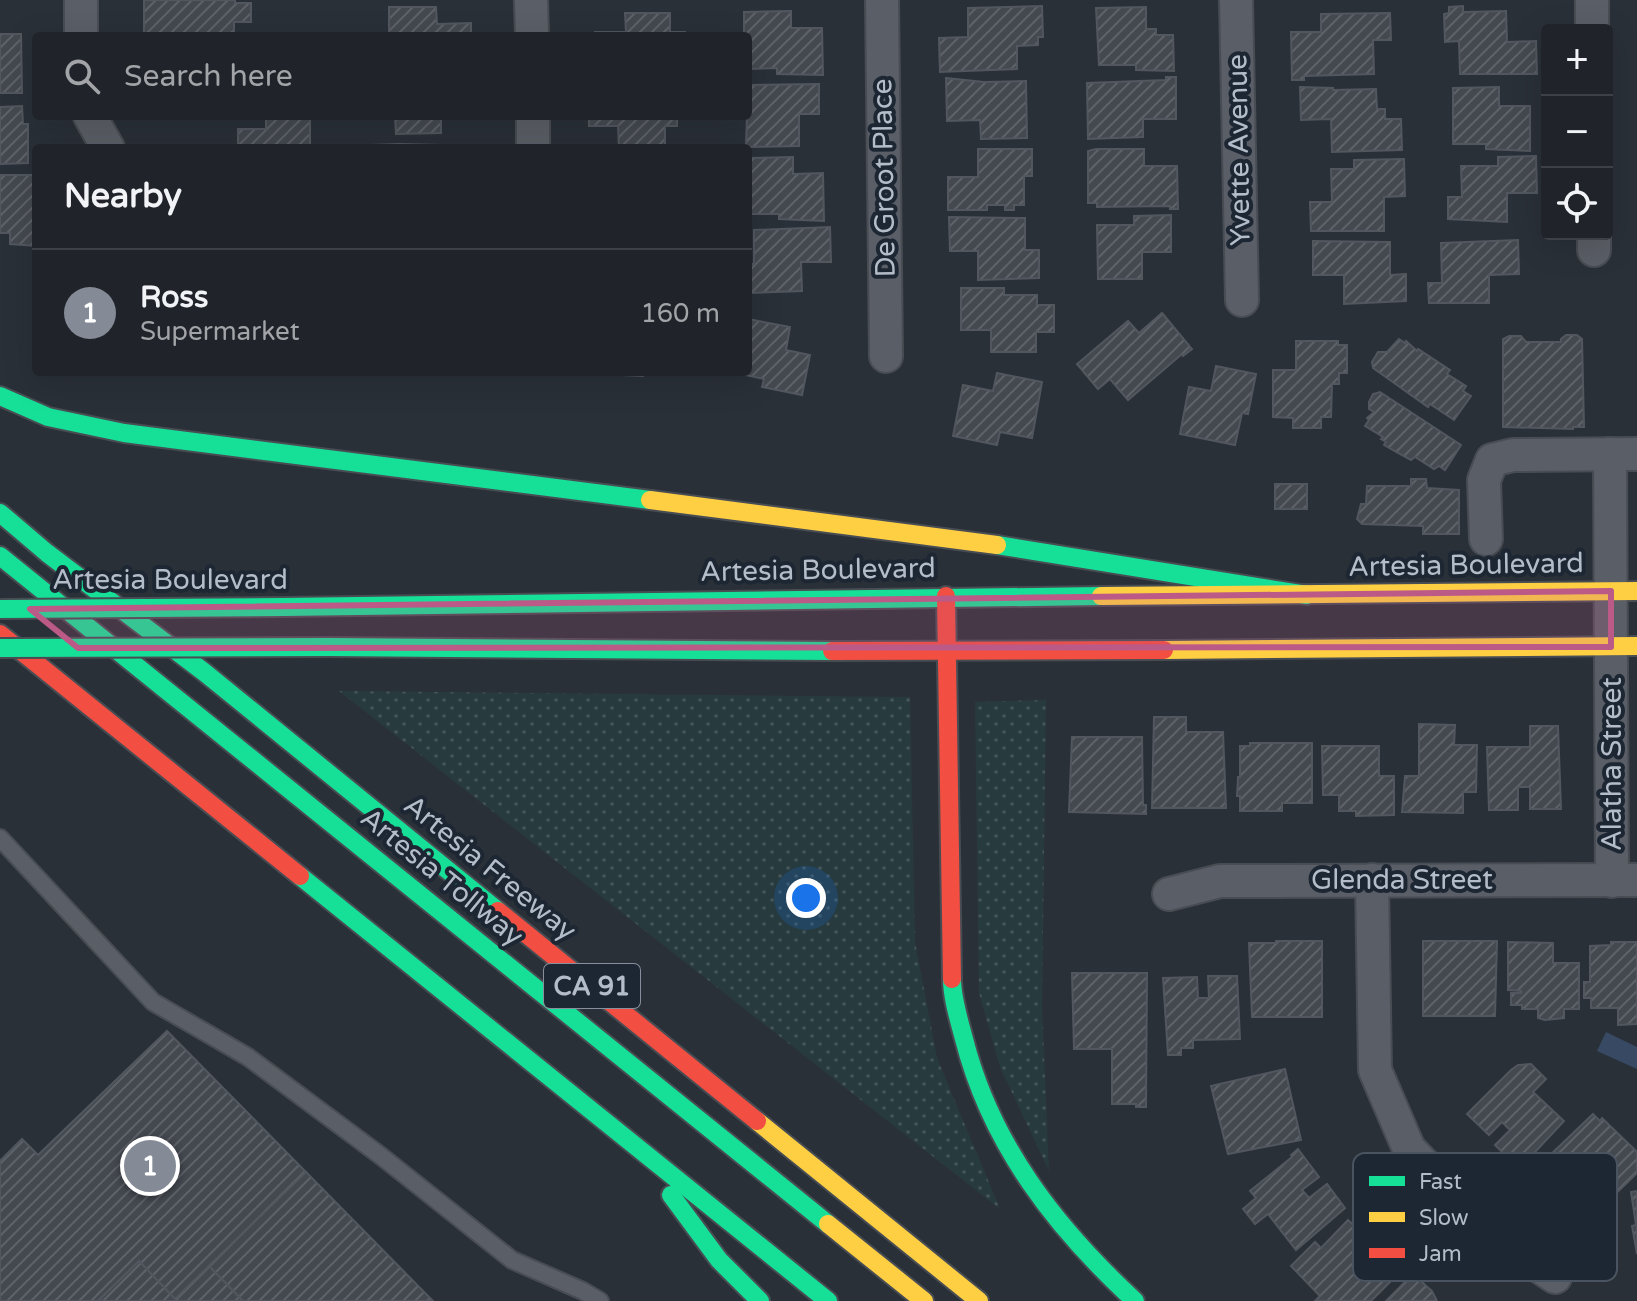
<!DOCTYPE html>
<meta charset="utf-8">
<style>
:root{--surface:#20242a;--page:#282c32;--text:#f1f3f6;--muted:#a2a4a8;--line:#3d4147;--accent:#848b96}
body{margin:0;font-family:"Varela Round",sans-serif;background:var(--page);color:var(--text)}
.controls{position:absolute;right:24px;top:24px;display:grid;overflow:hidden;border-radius:8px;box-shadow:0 8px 32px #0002}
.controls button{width:72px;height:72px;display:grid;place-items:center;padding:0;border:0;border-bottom:2px solid var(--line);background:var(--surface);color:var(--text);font:40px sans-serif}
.you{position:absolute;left:806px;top:898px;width:28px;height:28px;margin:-20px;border:6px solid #fff;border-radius:50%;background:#1a73e8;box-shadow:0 0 0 12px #1a73e833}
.badge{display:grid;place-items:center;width:52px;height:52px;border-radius:50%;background:var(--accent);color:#fff;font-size:26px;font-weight:700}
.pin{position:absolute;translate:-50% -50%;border:4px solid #fff;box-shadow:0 2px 8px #0006}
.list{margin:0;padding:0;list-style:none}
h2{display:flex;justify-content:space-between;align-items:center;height:104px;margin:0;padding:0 32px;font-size:34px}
h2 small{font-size:26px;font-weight:400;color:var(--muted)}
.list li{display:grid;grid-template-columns:52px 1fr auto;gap:24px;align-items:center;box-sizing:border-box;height:128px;padding:0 32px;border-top:2px solid var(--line)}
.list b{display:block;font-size:30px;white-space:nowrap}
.list p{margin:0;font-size:26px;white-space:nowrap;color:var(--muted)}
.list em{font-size:26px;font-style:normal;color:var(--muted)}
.icon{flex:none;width:44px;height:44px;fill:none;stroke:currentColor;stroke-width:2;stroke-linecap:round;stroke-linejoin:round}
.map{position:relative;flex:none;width:1637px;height:1301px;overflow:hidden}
.search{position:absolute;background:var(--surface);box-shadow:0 8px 32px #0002;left:32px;top:32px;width:720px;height:88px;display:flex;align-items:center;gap:20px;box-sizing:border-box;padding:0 28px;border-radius:8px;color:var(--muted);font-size:30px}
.panel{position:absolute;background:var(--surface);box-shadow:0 8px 32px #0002;left:32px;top:144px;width:720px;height:232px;border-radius:8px}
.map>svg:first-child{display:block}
</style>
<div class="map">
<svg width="1637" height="1301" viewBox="0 0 1637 1301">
<defs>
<pattern id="grass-dots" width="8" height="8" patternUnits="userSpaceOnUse" patternTransform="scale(2)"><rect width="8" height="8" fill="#273a3e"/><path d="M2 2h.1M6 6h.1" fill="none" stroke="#445559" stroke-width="1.8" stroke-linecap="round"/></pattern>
<pattern id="building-hatch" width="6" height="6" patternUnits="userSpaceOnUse" patternTransform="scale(2)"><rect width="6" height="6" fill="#444950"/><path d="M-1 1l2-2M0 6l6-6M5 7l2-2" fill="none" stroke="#5d6168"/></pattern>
</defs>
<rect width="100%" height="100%" fill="#2a3038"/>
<g fill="url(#grass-dots)">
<path d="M339 691 910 697 915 942 937 1058 1000 1209Z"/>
<path d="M1046 700 1042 1009 1049 1171 1000 1067 979 993 975 702Z"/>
</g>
<path fill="#384963" d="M1606 1032 1637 1047V1069L1597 1051Z"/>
<g fill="url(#building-hatch)" stroke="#52575f" stroke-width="2">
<path d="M144 0H235V3H251V22H234V36H144Z"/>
<path d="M1042 6 1043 37H1038V45L1017 46V69L940 72 939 38 968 37V8Z"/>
<path d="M1463 6V12L1506 11 1507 42 1536 41 1537 74H1460L1459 41 1445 42 1444 14 1449 13V7Z"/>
<path d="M389 7H436L437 24 471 23V36H389Z"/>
<path d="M1146 7V29H1156V35H1173L1174 71 1136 70V65H1099L1096 8Z"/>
<path d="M791 11V28H822L823 75 777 74V68L748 69V36H744V12Z"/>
<path d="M625 13H670V32H685V36H595V32H626Z"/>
<path d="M1390 13 1391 40H1373L1374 74 1304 76V80H1292L1291 32H1321V14Z"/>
<path d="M0 34H21L22 93H0Z"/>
<path d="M1166 77H1176V119H1143V137L1088 139 1087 83 1166 80Z"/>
<path d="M946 78 984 82 1026 81 1027 138 981 139 980 120 947 121Z"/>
<path d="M819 84V114H799V146L746 147 748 85Z"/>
<path d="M1300 87 1333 88V90L1376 89 1377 109H1385V119H1401L1402 150 1332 152 1331 119 1301 120Z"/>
<path d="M1499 87V106H1530V151L1486 149V144H1453V88Z"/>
<path d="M22 106 23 124H28V163L0 164V107Z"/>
<path d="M266 116H310V148H238V129H266Z"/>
<path d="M395 116H441V133L396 134Z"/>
<path d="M589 116H677V126H665V148H619L618 126H589Z"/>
<path d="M400 144 442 145V148H371V145Z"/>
<path d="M978 149H1032V176H1024V205H1014V210H1005V205H987V210H948V177H978Z"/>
<path d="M1096 149H1144V166H1177L1178 209H1170V206L1097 207V203H1088V151Z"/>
<path d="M1536 156 1537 193H1507V222L1448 219V197H1462L1461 166H1498V157Z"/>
<path d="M793 157V174L823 173 824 221 779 219V214H748V158Z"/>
<path d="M1404 159 1405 196 1384 197V231H1311L1310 202H1332L1331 169H1354V160Z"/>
<path d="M0 175H35L36 246 10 244V233H0Z"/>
<path d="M1171 215V252H1142V279H1098L1097 225H1134V216Z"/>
<path d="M949 217 1025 218V250H1039V278L978 280V251H950Z"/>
<path d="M830 227 831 262H801L802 291 748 293V264H754V230Z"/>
<path d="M1518 240 1519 274 1489 275V303H1429L1428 283H1442L1441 243Z"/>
<path d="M1313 241 1390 242V275L1406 274V301L1344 304V275H1313Z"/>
<path d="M961 288H1004V295H1037V305H1054V332H1036V352H991V330H961Z"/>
<path d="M1162 313 1192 349 1183 356 1182 354 1128 400 1110 379 1098 389 1077 364 1128 321 1139 333Z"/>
<path d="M748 319 790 327 786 350 810 355 802 395 762 387 764 379 732 372H748Z"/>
<path d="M1566 335H1577L1582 339 1584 427H1573V429L1503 427V339L1509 336H1521L1526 342H1561V339Z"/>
<path d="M1399 339 1405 343 1406 341 1417 351 1418 349 1450 370 1447 374 1466 386 1463 391 1471 396 1454 420 1430 404 1428 407 1373 368 1372 362 1378 352H1387Z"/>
<path d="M1296 341H1338V345H1347V373H1339V384H1332L1331 417H1321V428H1293V418L1273 417V370H1296Z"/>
<path d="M1216 366 1256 374 1248 414 1242 413 1235 445 1180 434 1189 387 1211 391Z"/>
<path d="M601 372H644L643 376 601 374Z"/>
<path d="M997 373 1042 382 1032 438 1000 432 997 445 953 436 963 385 993 391Z"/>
<path d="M1380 392 1461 445 1445 470 1439 466 1434 469 1415 457 1411 460 1398 453 1384 445 1386 442 1381 439 1383 437 1365 426 1369 420 1367 418 1374 412 1369 409V402L1373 394Z"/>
<path d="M1411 479H1426L1427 488 1459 490V534H1423V526L1362 524 1357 519 1361 504H1366L1367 486H1411Z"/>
<rect x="1275" y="484" width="32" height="25"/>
<path d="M1154 717H1186V732H1223L1226 808H1152Z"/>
<path d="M1419 724 1455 725 1454 745H1477L1476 792H1463V813L1402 812 1405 776H1419Z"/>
<path d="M1530 726H1558L1561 809H1530V787H1518V810H1489L1487 747H1530Z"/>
<path d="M1072 737H1142L1143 805H1146V814L1069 812Z"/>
<path d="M1250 743H1312V803H1282V811H1240V796H1237L1238 777H1240V746H1250Z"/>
<path d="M1322 746H1379V776H1394V815L1356 816V811H1339V795H1323Z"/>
<path d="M1276 941H1322V1017H1252L1249 943H1276Z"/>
<path d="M1423 941H1497L1495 1016H1423Z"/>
<path d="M1508 942 1553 943V963H1579V1009H1564V1018L1545 1020 1538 1018V1009H1522V1005H1511V993H1521V991L1508 990Z"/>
<path d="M1611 942H1637V1024L1618 1025V1008H1591V998H1584V982H1590V946L1611 945Z"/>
<path d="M1072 973H1147L1146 1107H1136V1104H1112V1049H1074Z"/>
<path d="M1208 976H1237L1240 1039 1193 1040V1048H1181V1055H1168L1163 978 1197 977 1198 998H1209Z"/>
<path d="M167 1031 306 1172 175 1299 139 1261 98 1301H0V1161L22 1139 38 1155Z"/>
<path d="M1531 1064 1546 1079 1533 1092 1564 1121 1519 1169 1495 1145 1510 1130 1502 1122 1489 1135 1467 1114 1511 1070 1518 1065Z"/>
<path d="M1285 1069 1301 1140 1228 1154 1211 1086Z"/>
<path d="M1593 1114 1600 1121 1602 1118 1637 1152V1173L1607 1202 1597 1192 1593 1195 1582 1184 1577 1188 1547 1158Z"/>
<path d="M1298 1149 1319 1177 1302 1190 1309 1198 1327 1184 1345 1208 1296 1250 1268 1214 1255 1224 1243 1209 1256 1198 1250 1191 1292 1157 1291 1155Z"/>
<path d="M306 1172 433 1301H243L209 1266Z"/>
<path d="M1637 1191V1254L1632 1226 1636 1225 1631 1192Z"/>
<path d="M1348 1220 1402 1270 1371 1301H1315L1320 1296 1291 1266 1315 1242 1321 1248Z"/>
<path d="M139 1261 175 1299 209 1266 243 1301H98Z"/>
<path d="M1413 1274 1432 1291 1437 1301H1386Z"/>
</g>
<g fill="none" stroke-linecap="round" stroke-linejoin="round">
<defs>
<path id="lane" d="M0 838 153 1002 248 1057 381 1156 512 1260 583 1291 600 1301"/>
<g id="street">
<path d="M81 0V36"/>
<path d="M531 0 532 36"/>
<path d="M882 0 886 356"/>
<path d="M1236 0 1242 300"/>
<path d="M1592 0V30"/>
<path d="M90 116 108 148"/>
<path d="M533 116V148"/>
<path d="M1594 234V250"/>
<path d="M1610 454 1612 881"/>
<path d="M1486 539 1484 480 1492 460 1513 455 1637 454"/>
<path d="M1372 880 1375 1070 1409 1149 1489 1232 1555 1277"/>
<path d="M1169 894 1220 881 1637 880"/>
</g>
<g id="fast">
<path d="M0 396 48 417 124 433 650 500"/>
<path d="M0 513 47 553 204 672 498 911"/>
<path d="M997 545 1307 595"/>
<path d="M0 556 828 1224"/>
<path d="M283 607 1101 596"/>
<path d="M329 647 832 651"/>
<path d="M300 876 828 1301"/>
<path d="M952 979C952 998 959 1020 964 1039 991 1145 1056 1228 1135 1301"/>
<path d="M671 1195 719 1260 760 1301"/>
</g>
<g id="slow">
<path d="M650 500 997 545"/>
<path d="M1101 596 1637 591"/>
<path d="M1164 650 1637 646"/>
<path d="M757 1121 979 1301"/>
<path d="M828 1224 924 1301"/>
</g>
<g id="jam">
<path d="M946 596 952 979"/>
<path d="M0 634 300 876"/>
<path d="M832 651 1164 650"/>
<path d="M498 911 757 1121"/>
</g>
</defs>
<use href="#lane" stroke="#484c53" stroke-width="20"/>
<use href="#street" stroke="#484c53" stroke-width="36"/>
<use href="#fast" stroke="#484c53" stroke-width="22"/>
<use href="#slow" stroke="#484c53" stroke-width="22"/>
<use href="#jam" stroke="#484c53" stroke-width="22"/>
<use href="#lane" stroke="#5a5e66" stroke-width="16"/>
<use href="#street" stroke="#5a5e66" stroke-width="32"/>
<use href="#fast" stroke="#16e098" stroke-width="18"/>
<use href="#slow" stroke="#ffcf43" stroke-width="18"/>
<use href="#jam" stroke="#f24e42" stroke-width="18"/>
<defs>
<g id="fast-bridge">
<path d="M0 609 283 607"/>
<path d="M0 648 329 647"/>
</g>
</defs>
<use href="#fast-bridge" stroke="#484c53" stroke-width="22" stroke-linecap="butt"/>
<use href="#fast-bridge" stroke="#16e098" stroke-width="18"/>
</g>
<path fill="#bc5a87" fill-opacity="0.2" stroke="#bc5a87" stroke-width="6" stroke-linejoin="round" d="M1611 591V647L78 648 30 609Z"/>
<g text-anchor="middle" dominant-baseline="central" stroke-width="8" stroke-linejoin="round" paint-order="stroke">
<rect fill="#1d2633" stroke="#878f9c" stroke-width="2" x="544" y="964" width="96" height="44" rx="6"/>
<g font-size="26" font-weight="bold" fill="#b4bcc9">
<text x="592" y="986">CA 91</text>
</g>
<g font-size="28" fill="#b4bcc9" stroke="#1d2633">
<text transform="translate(1239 150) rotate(-91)">Yvette Avenue</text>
<text transform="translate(884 178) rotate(-91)">De Groot Place</text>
<text transform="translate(1466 565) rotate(-1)">Artesia Boulevard</text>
<text transform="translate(818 570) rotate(-1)">Artesia Boulevard</text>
<text x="170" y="580">Artesia Boulevard</text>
<text transform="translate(1612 764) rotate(-90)">Alatha Street</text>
<text transform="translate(490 868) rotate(39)">Artesia Freeway</text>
<text transform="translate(442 877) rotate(39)">Artesia Tollway</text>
<text x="1402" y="880">Glenda Street</text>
</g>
</g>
<rect x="1353" y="1153" width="264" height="128" rx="12" fill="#1d2633" stroke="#4a5360" stroke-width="2"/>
<rect x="1369" y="1176" width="36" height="10" fill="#16e098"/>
<rect x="1369" y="1212" width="36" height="10" fill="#ffcf43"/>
<rect x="1369" y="1248" width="36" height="10" fill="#f24e42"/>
<g font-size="22" fill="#b4bcc9">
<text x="1419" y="1189">Fast</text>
<text x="1419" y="1225">Slow</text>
<text x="1419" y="1261">Jam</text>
</g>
</svg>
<div class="controls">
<button>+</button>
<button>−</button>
<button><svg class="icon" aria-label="locate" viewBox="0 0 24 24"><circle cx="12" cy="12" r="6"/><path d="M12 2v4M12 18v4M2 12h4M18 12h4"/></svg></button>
</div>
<div class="you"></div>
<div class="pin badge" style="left:150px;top:1166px">1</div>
<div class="search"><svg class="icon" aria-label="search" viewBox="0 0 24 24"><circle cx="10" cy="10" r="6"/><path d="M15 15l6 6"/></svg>Search here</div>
<section class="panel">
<h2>Nearby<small></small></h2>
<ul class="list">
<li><span class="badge">1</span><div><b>Ross</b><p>Supermarket</p></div><em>160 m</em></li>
</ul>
</section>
</div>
